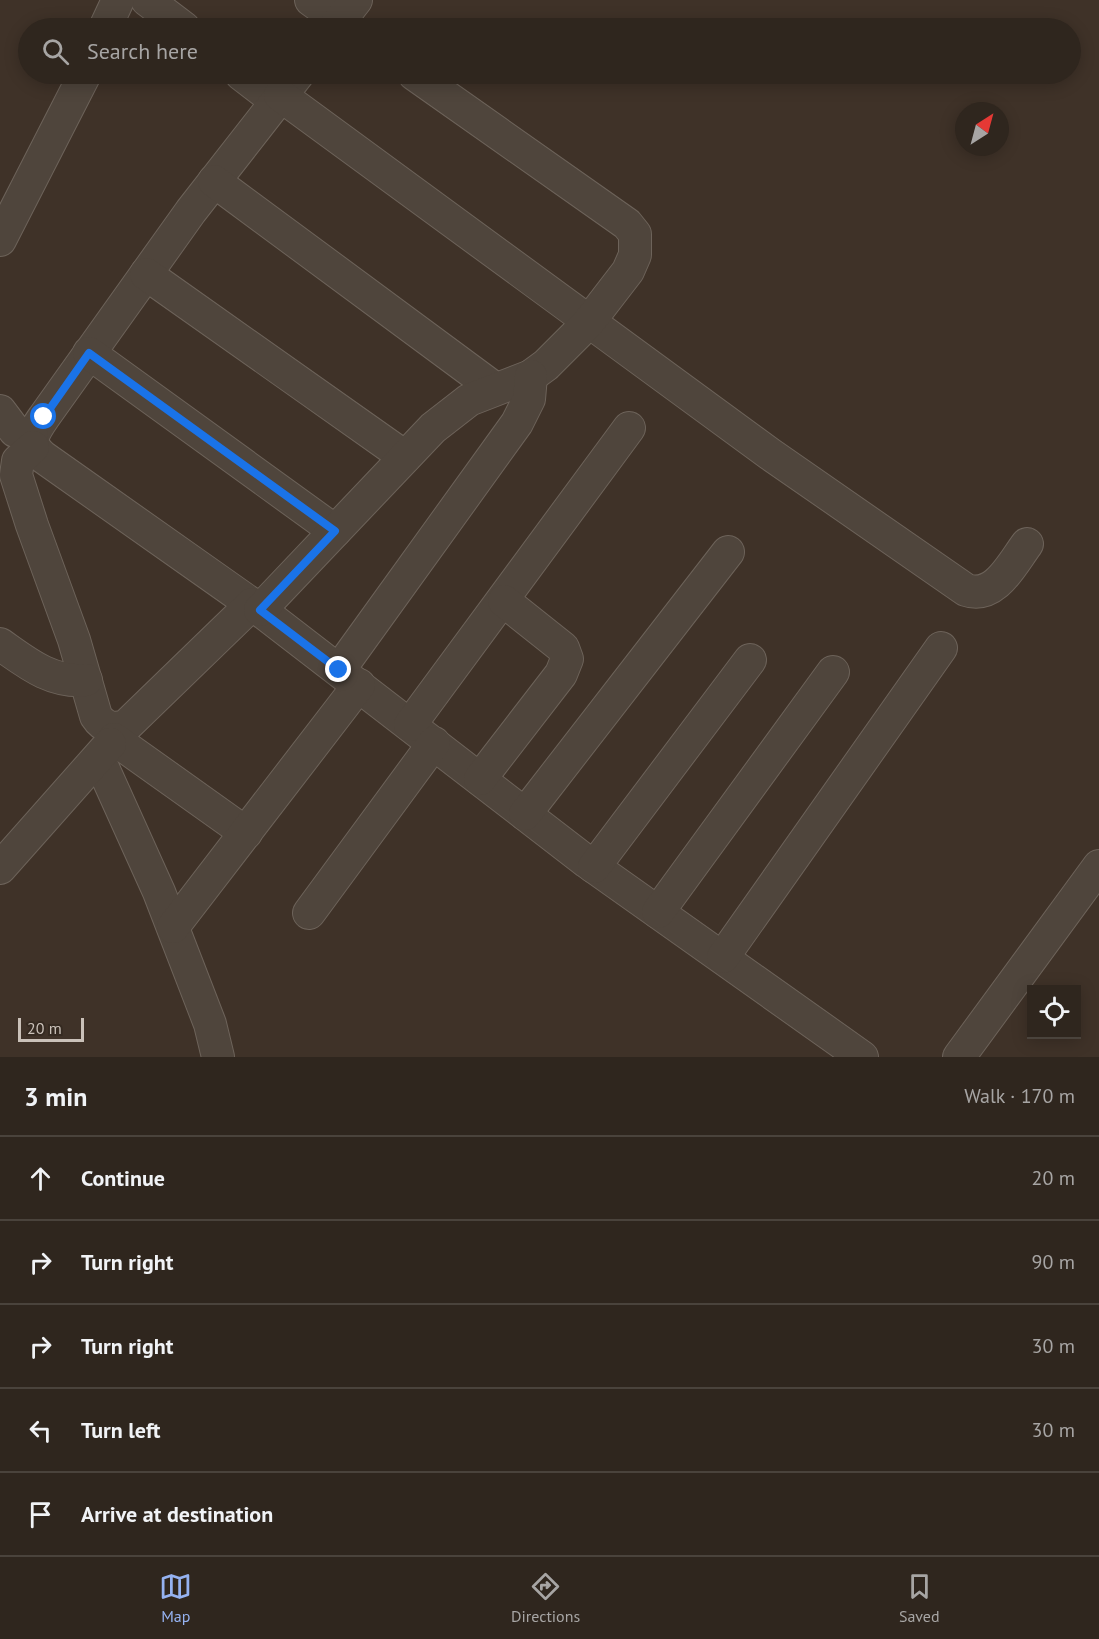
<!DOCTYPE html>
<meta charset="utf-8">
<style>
:root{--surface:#2f261e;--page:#372e27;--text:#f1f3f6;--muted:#a7a5a4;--line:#4a433c;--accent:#95b2f1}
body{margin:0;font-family:"PT Sans",sans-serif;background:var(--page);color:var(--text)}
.controls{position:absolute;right:18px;bottom:18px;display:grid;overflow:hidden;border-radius:0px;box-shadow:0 3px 15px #0003}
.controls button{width:54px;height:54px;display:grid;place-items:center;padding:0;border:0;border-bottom:2px solid var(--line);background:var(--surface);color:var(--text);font:30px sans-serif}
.compass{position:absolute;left:955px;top:102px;width:54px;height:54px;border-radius:50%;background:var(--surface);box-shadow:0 3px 15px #0003;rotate:36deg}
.scale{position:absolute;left:18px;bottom:15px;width:66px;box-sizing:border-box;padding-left:6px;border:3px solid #cac1b9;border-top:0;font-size:16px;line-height:21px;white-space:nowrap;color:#cac1b9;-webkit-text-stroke:4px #352a21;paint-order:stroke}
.stop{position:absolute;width:18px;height:18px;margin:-14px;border:4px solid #1a73e8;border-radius:50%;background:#fff}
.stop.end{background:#1a73e8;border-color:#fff;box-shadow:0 2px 6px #0008}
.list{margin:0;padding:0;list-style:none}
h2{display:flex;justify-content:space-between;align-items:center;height:78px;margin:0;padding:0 24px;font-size:26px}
h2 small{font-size:20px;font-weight:400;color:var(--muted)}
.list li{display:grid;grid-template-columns:39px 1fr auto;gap:18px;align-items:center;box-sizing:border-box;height:84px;padding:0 24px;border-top:2px solid var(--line)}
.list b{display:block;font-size:22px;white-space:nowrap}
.list em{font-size:20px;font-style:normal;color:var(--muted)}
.icon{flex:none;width:33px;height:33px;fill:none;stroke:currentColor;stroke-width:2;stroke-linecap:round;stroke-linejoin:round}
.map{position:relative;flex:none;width:1099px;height:1057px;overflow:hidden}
.search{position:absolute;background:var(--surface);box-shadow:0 3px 15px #0003;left:18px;right:18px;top:18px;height:66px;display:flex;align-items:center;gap:15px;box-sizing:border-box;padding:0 21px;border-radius:33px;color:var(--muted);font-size:22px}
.sheet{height:498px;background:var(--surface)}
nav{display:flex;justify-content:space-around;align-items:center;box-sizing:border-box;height:84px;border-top:2px solid var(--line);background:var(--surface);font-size:16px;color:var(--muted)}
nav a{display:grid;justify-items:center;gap:3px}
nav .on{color:var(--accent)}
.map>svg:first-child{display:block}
</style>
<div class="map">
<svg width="1099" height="1057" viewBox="0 0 1099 1057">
<rect width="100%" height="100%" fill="#3f3228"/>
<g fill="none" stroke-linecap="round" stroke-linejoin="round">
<defs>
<g id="minor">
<path d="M147 0 184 28"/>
<path d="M311 0 350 28"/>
<path d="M105 28 118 0"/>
<path d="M334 28 356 0"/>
<path d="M241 74 276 101"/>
<path d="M298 74 191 211 44 417C33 433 26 443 43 457L260 610 587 862 862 1057"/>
<path d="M280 95 770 454 966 590C995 600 1012 564 1027 544"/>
<path d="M214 181 494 388"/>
<path d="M0 240 85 74"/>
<path d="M146 274 405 457"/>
<path d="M89 353 335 531"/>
<path d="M0 411 15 431 32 436"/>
<path d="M33 447 18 461 16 475 32 525 74 640 96 716C103 727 114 731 127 725L252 604"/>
<path d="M260 610 433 428 469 400 531 376 546 365 588 323 628 271 635 255V234L627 224 414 74"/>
<path d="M0 644C27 663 51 683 86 680"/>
<path d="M339 670 517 423 529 399 531 376"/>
<path d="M410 725 629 428"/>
<path d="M114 739 246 833"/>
<path d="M99 759 159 892 210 1024 218 1057"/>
<path d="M480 779 561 674 567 659 563 648 504 601"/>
<path d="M525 814 728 552"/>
<path d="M594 867 750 660"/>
<path d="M0 868 110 744"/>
<path d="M658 912 833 672"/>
<path d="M309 913 434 743"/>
<path d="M173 927 359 685"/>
<path d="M723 957 941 648"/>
<path d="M959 1057 1099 866"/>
</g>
</defs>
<use href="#minor" stroke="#6d635a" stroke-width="34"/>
<use href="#minor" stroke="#4f453c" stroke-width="32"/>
</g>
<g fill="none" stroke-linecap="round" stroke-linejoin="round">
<path stroke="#1a73e8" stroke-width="8" d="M44 417 89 353 335 531 260 610 339 670"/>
</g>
</svg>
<div class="controls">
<button><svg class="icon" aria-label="locate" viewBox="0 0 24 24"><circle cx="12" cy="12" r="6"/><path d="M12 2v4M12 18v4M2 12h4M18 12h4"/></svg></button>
</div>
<svg class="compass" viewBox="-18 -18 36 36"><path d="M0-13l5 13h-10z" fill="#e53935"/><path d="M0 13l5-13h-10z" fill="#a7a5a4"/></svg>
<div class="scale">20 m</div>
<div class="stop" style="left:44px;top:417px"></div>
<div class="stop end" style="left:339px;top:670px"></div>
<div class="search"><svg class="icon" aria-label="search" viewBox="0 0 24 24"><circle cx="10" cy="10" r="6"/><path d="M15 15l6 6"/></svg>Search here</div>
</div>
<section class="sheet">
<h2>3 min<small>Walk · 170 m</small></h2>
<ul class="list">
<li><svg class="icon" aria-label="ahead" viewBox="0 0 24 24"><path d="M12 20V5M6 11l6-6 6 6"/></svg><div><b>Continue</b></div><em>20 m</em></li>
<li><svg class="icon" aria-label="right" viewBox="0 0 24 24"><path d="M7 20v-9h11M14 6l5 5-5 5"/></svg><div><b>Turn right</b></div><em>90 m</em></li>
<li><svg class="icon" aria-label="right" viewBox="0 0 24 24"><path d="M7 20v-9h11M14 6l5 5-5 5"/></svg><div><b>Turn right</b></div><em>30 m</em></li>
<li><svg class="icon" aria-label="left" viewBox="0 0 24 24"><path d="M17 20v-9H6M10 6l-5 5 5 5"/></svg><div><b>Turn left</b></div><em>30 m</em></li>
<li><svg class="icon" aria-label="arrive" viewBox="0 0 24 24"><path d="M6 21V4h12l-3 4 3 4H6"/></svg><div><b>Arrive at destination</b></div></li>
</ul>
</section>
<nav>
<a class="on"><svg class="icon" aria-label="map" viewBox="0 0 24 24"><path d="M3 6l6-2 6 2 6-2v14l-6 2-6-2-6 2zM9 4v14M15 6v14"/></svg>Map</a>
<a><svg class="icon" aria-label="directions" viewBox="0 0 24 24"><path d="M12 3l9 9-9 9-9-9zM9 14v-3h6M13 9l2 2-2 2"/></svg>Directions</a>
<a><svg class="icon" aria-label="saved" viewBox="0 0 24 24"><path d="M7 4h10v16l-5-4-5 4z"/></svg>Saved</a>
</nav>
